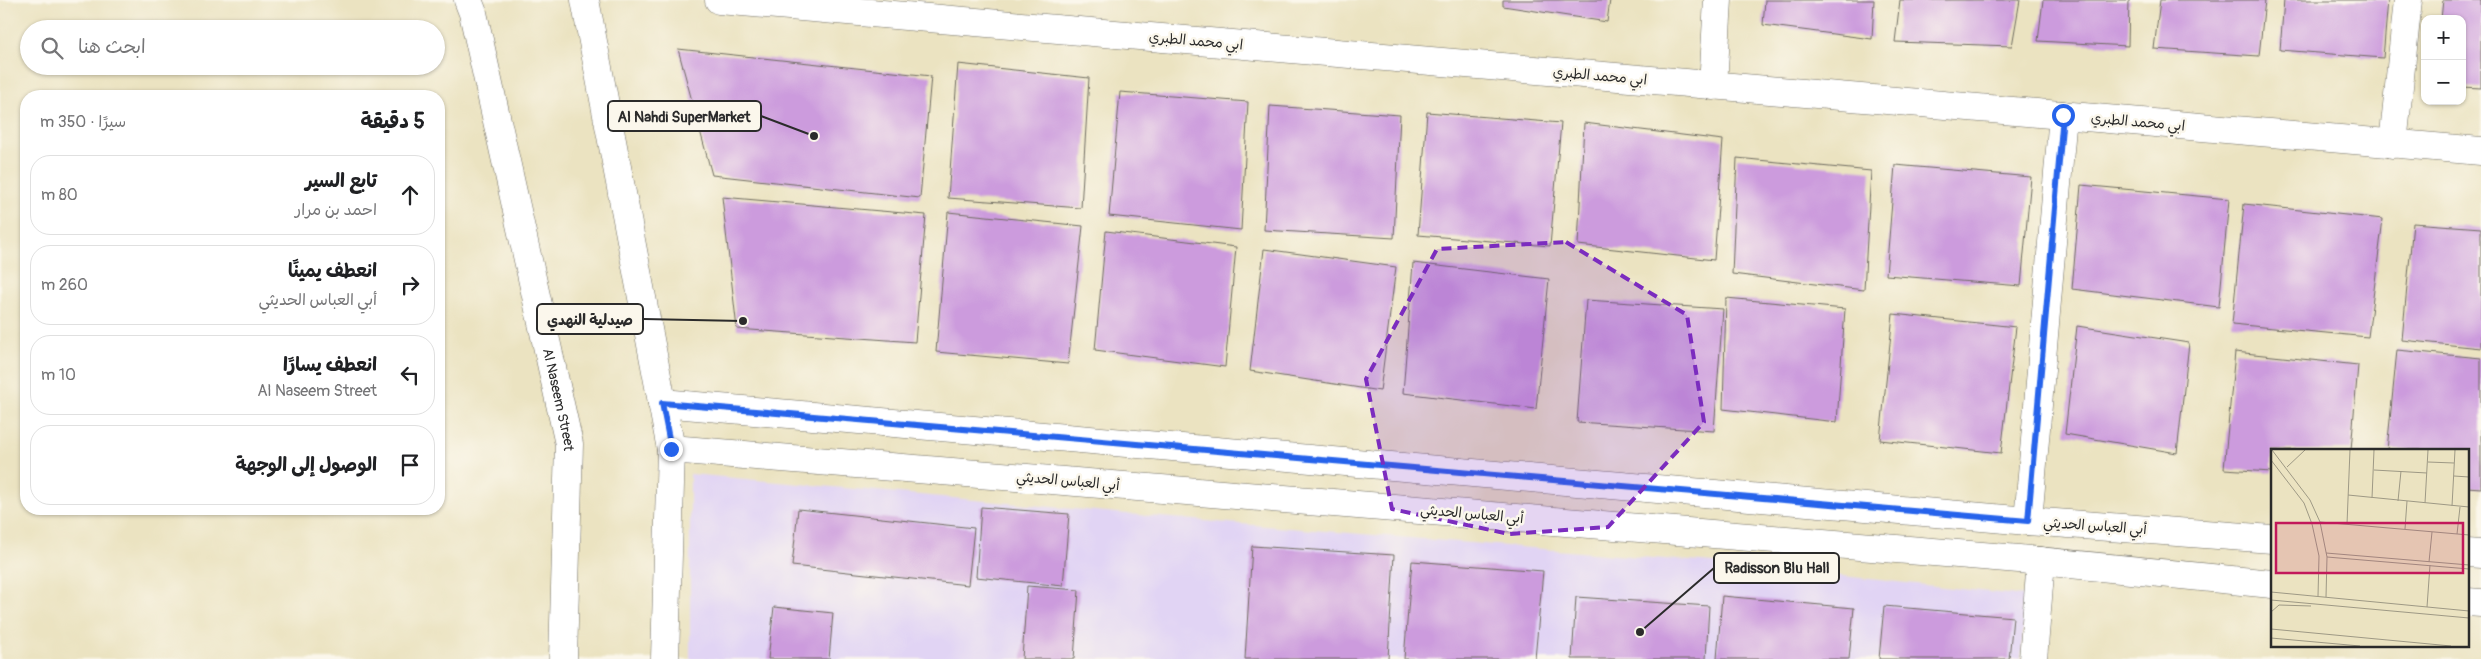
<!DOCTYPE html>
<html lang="ar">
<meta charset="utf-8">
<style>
:root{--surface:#fff;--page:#f6f6f6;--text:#202124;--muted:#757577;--line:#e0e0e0}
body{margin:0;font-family:Pangolin,"Playpen Sans Arabic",sans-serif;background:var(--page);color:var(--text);direction:rtl}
.controls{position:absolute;right:15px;top:15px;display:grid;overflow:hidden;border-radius:10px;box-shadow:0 1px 4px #0004}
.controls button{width:45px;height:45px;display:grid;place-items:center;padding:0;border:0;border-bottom:1px solid var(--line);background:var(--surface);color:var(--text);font:25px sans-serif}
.stop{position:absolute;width:15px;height:15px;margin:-11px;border:4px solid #2563eb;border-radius:50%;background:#fff}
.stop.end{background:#2563eb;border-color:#fff;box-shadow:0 1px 5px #0008}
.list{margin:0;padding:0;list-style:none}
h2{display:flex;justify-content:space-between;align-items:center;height:65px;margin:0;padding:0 20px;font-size:21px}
h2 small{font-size:16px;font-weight:400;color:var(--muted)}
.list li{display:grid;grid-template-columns:32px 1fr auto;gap:15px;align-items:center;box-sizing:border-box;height:80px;margin:0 10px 10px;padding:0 10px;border:1px solid var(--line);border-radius:20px}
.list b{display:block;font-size:19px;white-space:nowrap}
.list p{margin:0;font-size:16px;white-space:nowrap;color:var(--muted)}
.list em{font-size:16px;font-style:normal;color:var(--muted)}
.icon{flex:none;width:28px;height:28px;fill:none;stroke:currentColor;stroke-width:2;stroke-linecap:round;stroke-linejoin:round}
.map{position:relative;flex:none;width:2481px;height:659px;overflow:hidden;direction:ltr}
.search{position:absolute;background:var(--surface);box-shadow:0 1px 4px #0004;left:20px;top:20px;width:425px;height:55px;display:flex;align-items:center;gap:12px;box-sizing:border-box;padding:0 18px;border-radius:28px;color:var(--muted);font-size:19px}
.panel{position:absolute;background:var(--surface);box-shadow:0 1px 4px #0004;left:20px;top:90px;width:425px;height:425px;border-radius:20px;direction:rtl}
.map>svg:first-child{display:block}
</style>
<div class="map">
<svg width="2481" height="659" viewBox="0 0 2481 659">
<rect width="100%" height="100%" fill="#fbf7ec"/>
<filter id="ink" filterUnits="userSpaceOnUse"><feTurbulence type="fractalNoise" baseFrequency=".02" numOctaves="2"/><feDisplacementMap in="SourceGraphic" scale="10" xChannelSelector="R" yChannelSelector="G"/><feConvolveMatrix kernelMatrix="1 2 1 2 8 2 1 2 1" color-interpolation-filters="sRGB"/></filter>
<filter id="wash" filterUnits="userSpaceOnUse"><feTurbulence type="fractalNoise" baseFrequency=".0096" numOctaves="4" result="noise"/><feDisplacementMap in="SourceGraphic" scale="20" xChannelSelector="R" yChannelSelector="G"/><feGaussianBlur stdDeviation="1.12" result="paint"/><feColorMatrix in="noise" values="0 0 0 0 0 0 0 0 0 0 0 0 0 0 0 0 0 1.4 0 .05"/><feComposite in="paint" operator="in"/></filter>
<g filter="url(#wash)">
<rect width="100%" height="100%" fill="#ebe3c1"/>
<path fill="#e1d4f4" d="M690 474 1205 521 1749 566 2026 596 2021 659H690Z"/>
<g id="blocks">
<g fill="#cc9bdd">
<path d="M1503 0H1610L1607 22 1503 6Z"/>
<path d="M1765 0H1874L1872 39 1763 25Z"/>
<path d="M1900 0H2020L2012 46 1895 42Z"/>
<path d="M2043 0H2129L2128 46 2038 41Z"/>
<path d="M2160 0H2265L2259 56 2154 49Z"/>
<path d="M2284 0H2388L2383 58 2280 50Z"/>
<path d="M2443 0H2481V88L2462 87V19H2441Z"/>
<path d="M678 49 931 76 920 198 712 175Z"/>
<path d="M958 64 1089 78 1081 208 948 198Z"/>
<path d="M1120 92 1248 102 1241 230 1109 216Z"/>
<path d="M1270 106 1400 115 1394 238 1264 230Z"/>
<path d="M1427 112 1561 123 1550 246 1418 235Z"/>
<path d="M1584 123 1723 140 1714 260 1578 245Z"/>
<path d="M1737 158 1871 171 1864 290 1732 274Z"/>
<path d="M1895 165 2031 177 2021 286 1886 275Z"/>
<path d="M2081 185 2229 199 2219 307 2072 289Z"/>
<path d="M722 197 926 215 915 342 737 329Z"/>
<path d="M2244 204 2383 219 2368 337 2232 324Z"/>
<path d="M948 212 1083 226 1068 364 936 352Z"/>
<path d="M2413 223 2481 228V348L2402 340Z"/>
<path d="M1106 231 1236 247 1225 367 1095 350Z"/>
<path d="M1264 249 1396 267 1380 391 1250 371Z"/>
<path d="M1413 263 1549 279 1536 409 1403 393Z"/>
<path d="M1726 298 1845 309 1837 422 1723 409Z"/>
<path d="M1586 300 1723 309 1714 431 1577 422Z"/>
<path d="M1893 314 2016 327 2001 453 1880 440Z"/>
<path d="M2077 326 2189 343 2177 453 2065 434Z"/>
<path d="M2397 350 2481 358V488L2467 487V450H2387Z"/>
<path d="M2235 352 2358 365 2351 450H2272V472L2224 469Z"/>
<path d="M981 507 1069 514 1063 586 976 577Z"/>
<path d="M798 509 974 528 968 585 792 566Z"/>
<path d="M1252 546 1394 555 1388 659H1245Z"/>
<path d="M1412 561 1543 571 1535 659H1404Z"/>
<path d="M1027 586 1079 590 1074 659H1022Z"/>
<path d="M1722 596 1854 608 1849 659H1717Z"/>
<path d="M1576 597 1709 606 1706 659H1572Z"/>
<path d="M1884 606 2013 617 2009 659H1879Z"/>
<path d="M774 607 833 613 829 659H768Z"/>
</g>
</g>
</g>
<g filter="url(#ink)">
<use href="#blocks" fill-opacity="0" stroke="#6e6b60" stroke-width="1"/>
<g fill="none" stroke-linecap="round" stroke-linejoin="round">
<defs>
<g id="minor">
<path id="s1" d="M468 0 473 13 569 444 563 659"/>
<path d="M585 0 671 449 665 659"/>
<path d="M719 0 2481 151"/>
<path d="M1713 86 1718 0"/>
<path d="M2393 144 2408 0"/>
<path d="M662 403 2028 521 2272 539"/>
<path d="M671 449 2019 559 2272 584"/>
<path d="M2028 521 2063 115"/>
<path d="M2467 553 2481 554"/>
<path d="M2467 602 2481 603"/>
<path d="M2033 659 2041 561"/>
</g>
</defs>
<use href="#minor" stroke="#6e6b60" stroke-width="29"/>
<use href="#minor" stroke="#fff" stroke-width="28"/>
</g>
</g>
<g fill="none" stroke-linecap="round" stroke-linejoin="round" filter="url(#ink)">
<path stroke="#2563eb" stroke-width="6" d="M671 449 662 403 2028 521 2063 115"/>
</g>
<path fill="#7b2cbf" fill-opacity="0.2" stroke="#7b2cbf" stroke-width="4" stroke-dasharray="10 6" stroke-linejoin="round" d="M1566 242 1687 315 1704 422 1608 527 1509 534 1392 509 1366 379 1437 249Z"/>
<g text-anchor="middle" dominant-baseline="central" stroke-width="5" stroke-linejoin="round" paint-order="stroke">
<g font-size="14" fill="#2b2b2b" stroke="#fbf7ec">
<text transform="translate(1196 41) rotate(5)">ابي محمد الطبري</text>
<text transform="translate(1600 76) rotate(5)">ابي محمد الطبري</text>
<text transform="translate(2138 122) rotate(5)">ابي محمد الطبري</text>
<text stroke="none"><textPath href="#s1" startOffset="410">Al Naseem Street</textPath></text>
<text transform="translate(1068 481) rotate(5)">أبي العباس الحديثي</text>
<text transform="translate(1472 514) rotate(5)">أبي العباس الحديثي</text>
<text transform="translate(2095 526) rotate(4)">أبي العباس الحديثي</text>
</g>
</g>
<g transform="translate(2271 449)">
<rect width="198" height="198" fill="#ebe3c1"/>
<path fill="none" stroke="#9e9985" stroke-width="1" d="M1 1 39 51 49 73 56 108 55 148M0 11 33 54 41 75 48 107 47 147M157 13 183 14M16 18 34 1M103 21 156 24M183 27 198 28M77 46 198 58M101 49 103 1M127 52 130 22M154 54 157 1M181 57 184 1M49 73 198 86M76 75 79 1M134 80 136 52M186 85 189 58M55 104 198 116M56 108 198 120M158 113 161 83M0 143 198 162M0 151 198 169M156 158 159 116M0 163 8 156 40 157M0 180 180 197M0 189 89 197"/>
<path fill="#c2185b" fill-opacity="0.15" stroke="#c2185b" stroke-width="2.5" d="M5 74H192V124H5Z"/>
<rect width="198" height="198" fill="none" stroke="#2b2b2b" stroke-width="2.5"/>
</g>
<path fill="none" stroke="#2b2b2b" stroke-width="2" d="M814 136L761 116M743 321L643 319M1640 632L1714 568"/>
<g fill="#2b2b2b" stroke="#fbf7ec" stroke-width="2">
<circle cx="814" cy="136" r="5"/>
<circle cx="743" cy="321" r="5"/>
<circle cx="1640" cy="632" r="5"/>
</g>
<g fill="#fbf7ec" stroke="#2b2b2b" stroke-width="2">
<rect x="608" y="101" width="153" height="30" rx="5"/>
<rect x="537" y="304" width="106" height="30" rx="5"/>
<rect x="1714" y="553" width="125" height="30" rx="5"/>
</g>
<g font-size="15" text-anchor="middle" font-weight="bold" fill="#2b2b2b">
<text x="684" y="122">Al Nahdi SuperMarket</text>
<text x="590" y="325">صيدلية النهدي</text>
<text x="1777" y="573">Radisson Blu Hall</text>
</g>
</svg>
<div class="controls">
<button>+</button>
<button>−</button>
</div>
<div class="stop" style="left:2063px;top:115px"></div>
<div class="stop end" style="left:671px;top:449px"></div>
<div class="search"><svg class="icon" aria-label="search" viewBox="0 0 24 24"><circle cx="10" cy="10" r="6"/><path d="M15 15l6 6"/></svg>ابحث هنا</div>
<section class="panel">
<h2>5 دقيقة<small>سيرًا · 350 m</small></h2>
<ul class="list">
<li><svg class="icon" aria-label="ahead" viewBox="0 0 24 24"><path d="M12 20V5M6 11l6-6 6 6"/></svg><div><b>تابع السير</b><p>احمد بن مرار</p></div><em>80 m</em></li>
<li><svg class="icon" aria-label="right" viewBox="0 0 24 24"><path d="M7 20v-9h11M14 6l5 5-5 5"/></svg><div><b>انعطف يمينًا</b><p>أبي العباس الحديثي</p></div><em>260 m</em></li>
<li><svg class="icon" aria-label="left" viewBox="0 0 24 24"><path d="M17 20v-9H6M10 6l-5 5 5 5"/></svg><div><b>انعطف يسارًا</b><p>Al Naseem Street</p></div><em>10 m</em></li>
<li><svg class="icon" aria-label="arrive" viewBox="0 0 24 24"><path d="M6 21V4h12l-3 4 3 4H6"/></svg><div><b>الوصول إلى الوجهة</b></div></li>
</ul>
</section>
</div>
